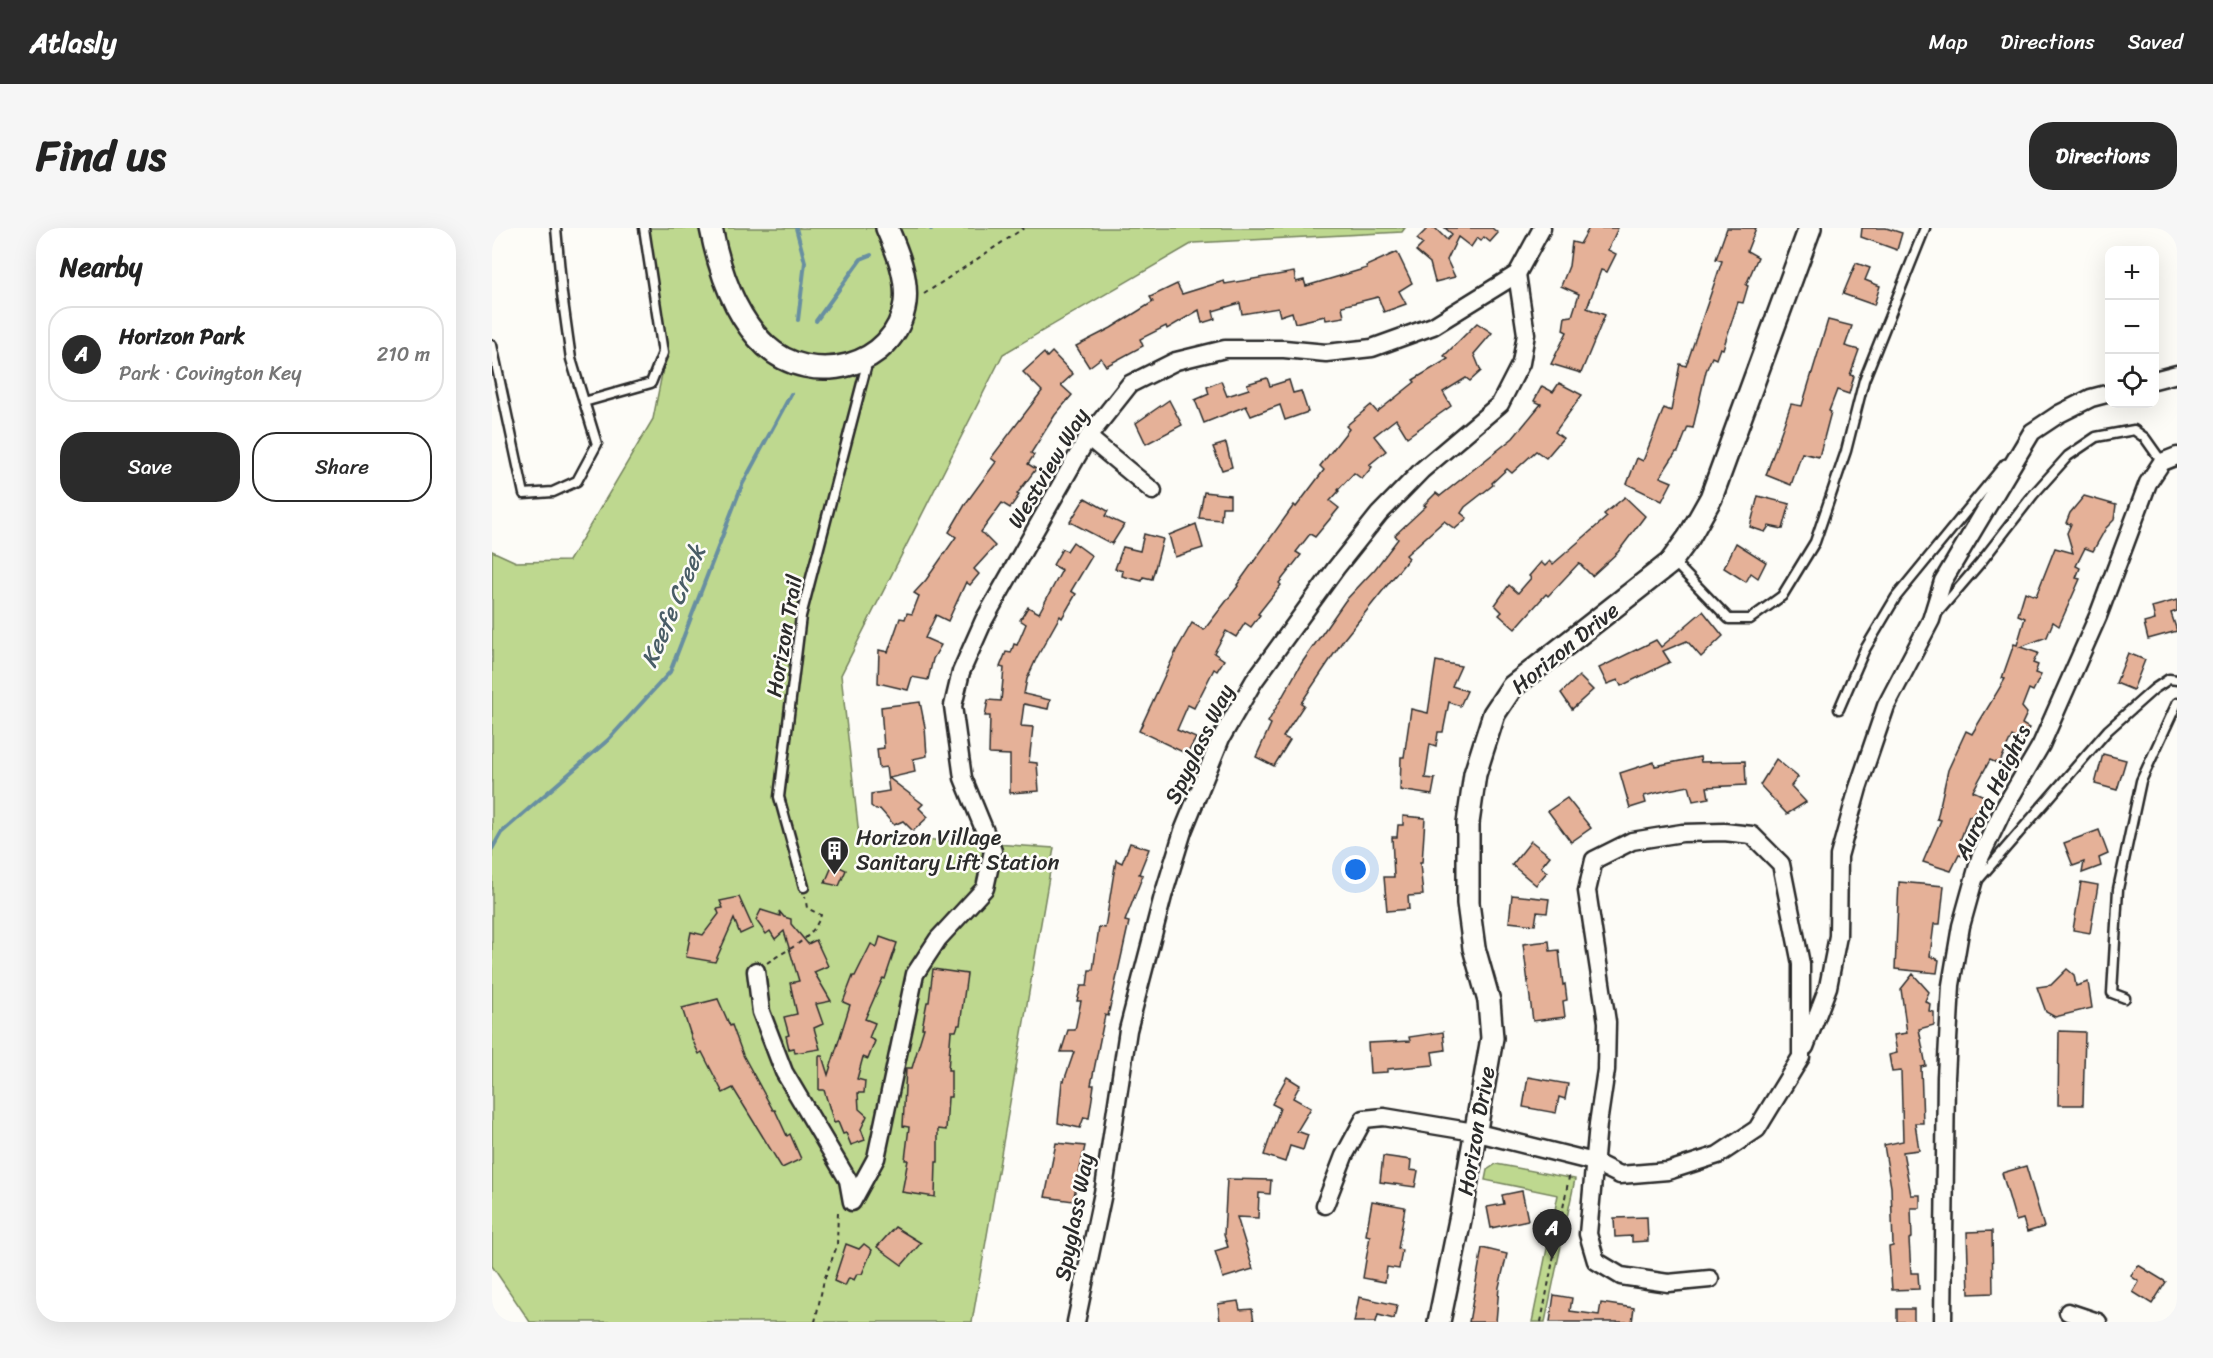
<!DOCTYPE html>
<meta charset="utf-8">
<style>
:root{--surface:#fff;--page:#f6f6f6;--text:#222;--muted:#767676;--line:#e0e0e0;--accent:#2b2b2b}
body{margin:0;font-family:Sriracha,sans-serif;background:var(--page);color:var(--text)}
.controls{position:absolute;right:18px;top:18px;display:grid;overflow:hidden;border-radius:12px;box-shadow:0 6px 24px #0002}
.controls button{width:54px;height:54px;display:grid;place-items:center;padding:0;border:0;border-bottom:2px solid var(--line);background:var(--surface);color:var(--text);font:30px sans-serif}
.you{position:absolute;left:864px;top:642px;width:21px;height:21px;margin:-15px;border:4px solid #fff;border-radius:50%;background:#1a73e8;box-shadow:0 0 0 9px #1a73e833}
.badge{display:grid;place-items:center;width:39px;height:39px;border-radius:50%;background:var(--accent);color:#fff;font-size:20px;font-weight:700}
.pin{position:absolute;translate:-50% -50px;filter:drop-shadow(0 2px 3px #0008)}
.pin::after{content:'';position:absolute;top:32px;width:21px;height:18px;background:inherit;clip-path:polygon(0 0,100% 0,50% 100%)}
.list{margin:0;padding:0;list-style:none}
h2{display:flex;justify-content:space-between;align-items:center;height:78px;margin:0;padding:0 24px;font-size:26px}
h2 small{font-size:20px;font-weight:400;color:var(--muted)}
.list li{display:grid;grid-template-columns:39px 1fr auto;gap:18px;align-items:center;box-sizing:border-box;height:96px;margin:0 12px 12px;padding:0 12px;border:2px solid var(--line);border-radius:24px}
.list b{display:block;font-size:22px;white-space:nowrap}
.list p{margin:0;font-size:20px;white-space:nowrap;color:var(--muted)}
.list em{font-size:20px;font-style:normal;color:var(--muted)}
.actions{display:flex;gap:12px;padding:18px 24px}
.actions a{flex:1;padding:14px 0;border:2px solid var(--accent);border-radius:24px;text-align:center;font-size:21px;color:var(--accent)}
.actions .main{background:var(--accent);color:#fff}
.icon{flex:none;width:33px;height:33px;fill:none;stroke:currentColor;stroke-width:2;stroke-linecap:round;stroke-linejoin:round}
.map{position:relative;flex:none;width:1685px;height:1094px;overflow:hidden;border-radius:24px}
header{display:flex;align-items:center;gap:36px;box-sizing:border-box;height:84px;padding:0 30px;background:var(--accent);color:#fff}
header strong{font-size:28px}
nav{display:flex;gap:33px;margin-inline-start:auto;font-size:21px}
.intro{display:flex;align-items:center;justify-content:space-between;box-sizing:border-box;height:144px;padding:0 36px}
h1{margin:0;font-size:42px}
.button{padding:15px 27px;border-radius:24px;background:var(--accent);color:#fff;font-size:21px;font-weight:700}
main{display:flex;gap:36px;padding:0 36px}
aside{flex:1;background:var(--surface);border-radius:24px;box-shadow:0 6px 24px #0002}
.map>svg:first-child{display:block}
</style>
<header>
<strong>Atlasly</strong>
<nav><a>Map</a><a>Directions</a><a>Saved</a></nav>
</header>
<div class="intro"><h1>Find us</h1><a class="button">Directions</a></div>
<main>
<aside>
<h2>Nearby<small></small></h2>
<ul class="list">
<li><span class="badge">A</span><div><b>Horizon Park</b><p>Park · Covington Key</p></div><em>210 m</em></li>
</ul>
<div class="actions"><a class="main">Save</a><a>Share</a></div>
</aside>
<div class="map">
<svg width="1685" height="1094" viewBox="0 0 1685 1094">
<rect width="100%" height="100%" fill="#fdfcf7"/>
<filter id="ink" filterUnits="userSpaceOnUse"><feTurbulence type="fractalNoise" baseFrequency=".0167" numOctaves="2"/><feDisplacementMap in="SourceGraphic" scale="12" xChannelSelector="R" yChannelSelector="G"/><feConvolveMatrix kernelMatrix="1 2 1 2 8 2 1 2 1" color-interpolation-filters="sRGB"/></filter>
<g filter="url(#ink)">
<g fill="#bed88f" stroke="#74825d" stroke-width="1.5">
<path d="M157 0H913L910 4 701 15 511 126 349 447 367 607 562 620 480 1094H38L0 1038V323L24 334 77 333 161 191 174 126Z"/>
<path d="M1004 936 1083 951 1053 1094H1040L1066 967 993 952 995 942Z"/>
</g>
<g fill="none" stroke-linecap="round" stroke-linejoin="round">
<g stroke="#678fa1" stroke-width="4">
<path d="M304 0 313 34 306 92"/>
<path d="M439 1 441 0"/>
<path d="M324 93 369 31 379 27"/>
<path d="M0 621 9 605 116 512 178 444 250 257 299 166"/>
</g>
</g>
<g fill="#e5b198" stroke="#2b2b2b" stroke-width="1.5">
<path d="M936 0H943L955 12 960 6 953 0H1000L1006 5 998 14 992 9 989 13 985 10 979 19 966 9 955 32 963 49 943 54 938 35 924 23 931 16 925 11Z"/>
<path d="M1097 0H1126L1116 22 1124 26 1115 44 1109 42 1095 80 1113 87 1089 145 1059 136 1075 104 1071 102 1073 89 1080 88 1087 66 1069 58 1077 38 1080 14 1088 16Z"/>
<path d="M1235 0H1264L1255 23 1266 29 1254 57 1256 58 1251 75 1246 74 1231 121 1228 120 1224 131 1220 129 1214 143 1201 200 1196 199 1186 224H1184L1168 249 1180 254 1170 273 1135 256 1145 230 1151 233 1172 180 1179 183 1188 136 1194 138 1230 33 1224 31Z"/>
<path d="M1370 0H1394L1410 5 1405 22 1369 9Z"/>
<path d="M905 24 920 55 907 63 914 76 892 84 886 69 850 78 852 89 834 92 833 88 803 95 800 84 788 88 786 80 750 86 748 75 721 83 723 91 710 95 707 82 675 101 674 98 648 111 651 118 614 138 609 130 597 139 584 118 619 100 661 74 658 69 685 56 690 66 732 53 733 56 802 44 804 54 812 52 814 58 875 40 874 38Z"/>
<path d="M1364 35 1378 40 1373 52 1388 58 1382 77 1351 66Z"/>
<path d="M1336 92 1360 98 1353 118 1367 122 1358 147 1362 148 1357 166 1345 162 1337 183 1339 184 1327 229 1310 225 1299 257 1274 247 1299 176 1310 178Z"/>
<path d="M985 95 1000 105 982 126 989 143 978 153 974 150 951 164 959 178 915 209 904 191 882 208 894 223 877 237 880 239 870 251 862 245 846 262 847 263 838 273 847 280 823 309 818 306 804 324 809 327 787 355 789 357 766 386 768 387 759 399 753 395 744 409 734 403 722 425 732 432 725 443 722 441 702 480 696 477 685 502 704 510 695 526 647 503 684 423 700 395 712 402 746 358 745 357 802 277 804 279 832 242 828 238 857 201 854 198 879 177 885 184 923 154 921 152 956 131 952 128Z"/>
<path d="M560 124 581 146 569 157 580 167 563 187 539 225 542 227 536 236 544 241 525 266 527 267 518 280 510 275 489 304 503 318 482 341 487 346 478 357 474 354 456 393 444 387 433 410 449 417 441 431 436 452 420 449 416 462 386 455 387 422 396 424 408 390 413 391 415 385 420 386 427 368 422 365 434 352 464 309 457 304 474 275 504 234 499 230 550 163 531 144 552 125 555 129Z"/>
<path d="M775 150 778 158 797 152 801 165 809 163 816 184 793 192 788 177 759 188 754 178 712 195 703 172 717 166 715 159 729 153 735 168 757 161 755 156Z"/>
<path d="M1067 155 1090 167 1063 204 1071 210 1054 230 1044 223 1020 245 1015 241 1000 255 1001 257 973 279 969 285 975 290 963 301 952 293 914 327 917 330 852 411 809 475 812 477 791 509 798 512 782 538 764 529 779 496 776 494 809 436 853 373 883 341 906 311 903 307 934 278 932 277 944 265 948 268 1021 210 1049 176 1042 173 1050 158 1061 164Z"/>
<path d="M677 172 690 197 654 216 644 195Z"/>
<path d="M734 215 740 239 730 242 721 219Z"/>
<path d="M712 264 738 267V279H730L729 292 707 290Z"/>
<path d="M1266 268 1298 276 1291 301 1277 298 1273 304 1258 299Z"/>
<path d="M1592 268 1624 277 1622 292 1614 300 1601 323 1593 320 1584 338 1588 340 1584 350 1588 351 1567 398 1561 394 1555 409 1528 419 1546 425 1541 435 1546 437 1543 445 1549 447 1541 463 1537 461 1530 479 1535 485 1530 496 1537 500 1530 514 1520 508 1507 536 1498 532 1481 563 1496 570 1489 587 1482 584 1480 589 1477 588 1468 613 1481 618 1476 630 1467 627 1459 643 1431 634 1449 592 1445 591 1456 542 1474 503 1480 506 1513 451 1510 450 1522 416 1525 417 1533 390 1526 387 1533 364 1544 368 1563 320 1581 325 1575 305 1579 296 1574 295 1578 285Z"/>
<path d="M1133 269 1153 288 1126 324 1100 348 1087 335 1056 368 1054 366 1023 401 1007 387 1010 384 1003 377 1017 357 1026 365 1039 350 1037 348 1049 334 1053 338 1058 333 1061 336 1115 289 1112 286Z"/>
<path d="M593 270 616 283 613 288 632 297 620 316 578 294Z"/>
<path d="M704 296 711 320 683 329 677 307Z"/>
<path d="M652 306 671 311 660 351 651 349 650 353 630 348 631 343 623 341 631 319 648 323Z"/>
<path d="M581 314 600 328 579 363 584 366 570 390 568 388 545 429 535 451 532 466 558 472 556 481 532 476 529 498 541 499 537 534 545 535 547 563 518 565V527L497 526 498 488H493L496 472 509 473 512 440 508 439 514 424 519 425 522 416 525 417 534 396 528 392 536 379 547 385 570 342 561 337 570 321 575 323Z"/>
<path d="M1244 315 1274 334 1266 350 1259 345 1254 354 1232 340Z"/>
<path d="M1685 372V383L1679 385 1685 403 1656 411 1652 395 1663 392 1660 379Z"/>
<path d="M1211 383 1231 408 1209 429 1195 413 1171 423 1178 434 1129 458 1126 452 1115 456 1107 440 1164 412 1169 419Z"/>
<path d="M1636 425 1653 432 1641 462 1624 455Z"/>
<path d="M944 433 969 438 960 458 975 463 968 478 957 474 951 504H946L944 518 938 516 933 550 943 551 940 567 908 562 909 529H912L919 481 936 485Z"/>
<path d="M1087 448 1101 462 1080 481 1069 465Z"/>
<path d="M428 474 433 499 435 528 421 531 423 544 397 550 431 576 427 580 436 589 421 603 411 593 402 597 388 581 384 582 379 578V566L397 563 394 539 387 540 385 521 392 520 389 479Z"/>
<path d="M1611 526 1634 532 1625 562 1603 556Z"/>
<path d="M1208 529 1209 534 1253 533 1254 557 1215 559 1217 570 1201 573 1197 558 1176 562 1152 568 1154 575 1138 580 1128 545 1162 534 1163 538Z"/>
<path d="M1284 531 1306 549 1299 558 1314 574 1295 586 1268 557Z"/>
<path d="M1075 570 1099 600 1079 614 1056 583Z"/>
<path d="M911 588 933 590 930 635H928L931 667 916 668 917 681 895 683 892 649H902L900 609H905L906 597H911Z"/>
<path d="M1607 602 1616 626 1607 630 1609 638 1590 645 1592 634 1581 638 1572 615Z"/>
<path d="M1039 613 1058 628 1049 639 1055 644 1044 657 1020 637Z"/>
<path d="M638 615 657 621 647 646 651 647 633 693 637 694 616 788 613 787 599 857H602L597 890 592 889 588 900 566 895 570 853H572L582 824H569L576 802H583L589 773H585L589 758H595L597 742H601L607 699 613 700 624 632 630 635Z"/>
<path d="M341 636 354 642 347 658 333 655Z"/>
<path d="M1407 654 1452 658 1448 696H1442L1438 728 1447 732 1445 745 1403 741Z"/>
<path d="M1589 654 1606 657 1598 705 1581 702Z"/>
<path d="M1020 667 1057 671 1055 685 1045 684 1043 697 1017 694Z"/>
<path d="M247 669 261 700 248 706 242 691 223 734 194 729 199 704 211 707 227 686 225 681 231 680 228 673Z"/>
<path d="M269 682 288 688 287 683 292 689 299 691V696L316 716 324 712 336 738 322 744 339 773 324 776 331 796 322 800 328 821 303 825 302 820 297 821 294 808 297 807 292 789 305 786 298 755 307 753 292 703 283 711 278 703 274 706 264 692Z"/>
<path d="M388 709 405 715 393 751 391 750 373 791 383 795 377 810 383 813 376 831 371 829 365 851 373 853 372 865H366L367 881 375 888 369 901 373 912 359 917 354 905 351 906 346 894 342 895 332 862H327V828H330L336 847 358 777 351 774 361 748H363L379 716 385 719Z"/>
<path d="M1057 713 1058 723 1067 722 1071 757 1073 756 1075 772 1071 773 1073 789 1041 793 1031 716Z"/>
<path d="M441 741 475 746 468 797H466L464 803H459L456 842H459V869H456L454 902 446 901V934H444L443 969 410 964 416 932H413L417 899 411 898 414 840H420L432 800H430L435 774H437Z"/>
<path d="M1575 741 1582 747 1584 758 1596 754 1600 780 1563 789 1554 784 1545 759 1559 757Z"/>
<path d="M1421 746 1437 764 1433 773 1438 776 1437 783 1442 784V797L1427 801 1434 838 1429 839 1431 895H1423L1427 922 1411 924 1419 967H1428V980H1419L1420 1010 1417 1011 1419 1045H1426L1427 1061 1400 1062 1397 1019 1401 1018 1399 959 1392 917 1411 913 1409 843 1400 844 1397 827 1405 825 1402 807 1415 805 1409 761Z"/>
<path d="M226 771 238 798 240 797 251 827 281 882H283L295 908 298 906 309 931 290 940 241 860 231 865 210 824 207 826 200 811 190 780Z"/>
<path d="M1567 803 1593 804 1591 877H1566Z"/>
<path d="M951 804 953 822 940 824 942 837 895 841V844L878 845 876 815 918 813 917 809Z"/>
<path d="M795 849 808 857 801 870 819 880 805 903 816 907 811 922 798 918 793 934 772 927 788 880 780 876Z"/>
<path d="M1036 849 1076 856 1073 871 1067 869 1064 885 1031 879Z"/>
<path d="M564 915 593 918 581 973 553 969Z"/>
<path d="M891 928 919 932 918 942 926 943 923 959 888 954Z"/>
<path d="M1534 938 1552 999 1535 1004 1531 991 1524 993 1510 945Z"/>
<path d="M735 951 779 952 778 966 767 965 766 990 745 989 761 1041 731 1050 723 1023 736 1019 732 1007Z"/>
<path d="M1030 963 1036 992 999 1000 995 979 1012 976 1010 967Z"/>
<path d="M880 973 913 979 906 1021 910 1022 907 1041 895 1039 893 1054 871 1050 878 1008 874 1007Z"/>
<path d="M1155 989 1156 1013 1140 1014V1008L1123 1009 1122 990Z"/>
<path d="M403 999 429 1015 410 1037 385 1019Z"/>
<path d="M1500 1003 1501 1065 1477 1066 1475 1004Z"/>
<path d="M354 1016 367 1021 372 1016 380 1022 370 1046H365L362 1052 357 1050 353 1058 342 1053Z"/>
<path d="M990 1020 1015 1026 1007 1059 1004 1094H977Z"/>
<path d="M1646 1037 1674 1054 1660 1076 1641 1064 1647 1054 1639 1048Z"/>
<path d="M1062 1067 1080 1070 1078 1083 1107 1087 1109 1075 1142 1080 1140 1094H1058Z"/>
<path d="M867 1069 905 1077 902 1091 886 1087 884 1094H862Z"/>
<path d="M746 1073 748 1082 760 1081 762 1094H728L726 1076Z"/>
<rect x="1405" y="1081" width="17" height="13"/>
</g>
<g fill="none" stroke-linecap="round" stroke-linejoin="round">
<defs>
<g id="service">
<path d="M0 117 32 266 61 264 85 253 105 216 79 131 70 66 64 0"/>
<path d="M92 174 159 155 171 125 152 0"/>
<path d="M1180 332 1237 391H1258L1290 368 1323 314 1354 223 1372 152 1433 0"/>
<path d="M1447 383 1489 334 1541 267 1576 228 1604 209 1642 202 1653 210 1670 234"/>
<path d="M1347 481 1372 423 1404 369 1513 236"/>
<path d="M1486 652 1616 502 1662 461 1677 451 1685 452"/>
<path d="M312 659 287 569 309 388 376 132"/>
<path d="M1633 770 1620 765 1626 661 1649 553 1685 475"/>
</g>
<g id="minor">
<path d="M1662 152 1685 146"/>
<path d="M596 209 661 263"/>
<path d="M264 743 269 784 292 844 356 952 360 974 384 930 423 746 446 711 493 660 501 623 471 550 461 478 469 444 492 392 596 209 638 156 684 133 733 121H792L834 125 880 120 941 98 1025 46 1050 0"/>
<path d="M1313 819 1336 759 1346 708 1347 628 1366 560 1394 478 1439 392 1451 353 1540 204 1567 186 1599 170 1618 165"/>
<path d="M833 977 852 928 872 891 892 889 982 904 1102 934 1128 947 1176 943 1226 927 1265 901 1309 829V736L1289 636 1260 607 1232 604 1190 605 1140 613 1102 632 1095 663 1115 794 1114 842 1106 896 1096 1006 1104 1033 1129 1048 1176 1055 1218 1051"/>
<path d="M1576 1084 1606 1094"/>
<path d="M584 1094 612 960 636 802 671 668 691 603 729 510 762 453 844 340 887 286 930 242 1008 176 1029 135 1034 106 1025 46"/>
<path d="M1451 1094 1454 849 1459 757 1469 698 1488 630 1511 582 1549 517 1606 388 1656 255 1670 234 1685 228"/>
</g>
<g id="tertiary">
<path d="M219 0C227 41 242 88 274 118 319 160 404 140 413 75 416 49 405 23 395 0"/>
<path d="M947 1094 969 987 1000 810 997 773 982 720 976 675V595L983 546 1002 486 1020 459 1178 335 1197 309 1219 270 1318 0"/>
</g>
</defs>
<use href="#service" stroke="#2b2b2b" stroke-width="13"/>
<use href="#minor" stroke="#2b2b2b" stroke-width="21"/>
<use href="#tertiary" stroke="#2b2b2b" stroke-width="26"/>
<g stroke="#2b2b2b" stroke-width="2" stroke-dasharray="4.5 4.5" stroke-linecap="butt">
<path d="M432 66 532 0"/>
<path d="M275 735C298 719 319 714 329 687L315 680 313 668"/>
<path d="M323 1094 332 1052 345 1018 346 982"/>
<path d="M1049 1094 1078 944"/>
</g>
<use href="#service" stroke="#fdfcf7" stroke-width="8"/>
<use href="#minor" stroke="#fdfcf7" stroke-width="16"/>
<use href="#tertiary" stroke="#fdfcf7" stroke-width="21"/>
</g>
</g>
<defs>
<symbol id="building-pin" viewBox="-11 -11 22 30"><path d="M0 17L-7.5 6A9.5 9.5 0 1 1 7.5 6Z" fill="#2b2b2b" stroke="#fdfcf7"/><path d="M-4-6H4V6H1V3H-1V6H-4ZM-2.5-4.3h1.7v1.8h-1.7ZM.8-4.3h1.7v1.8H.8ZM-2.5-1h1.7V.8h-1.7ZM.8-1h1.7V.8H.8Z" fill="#fff"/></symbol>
</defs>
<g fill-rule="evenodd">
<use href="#building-pin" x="326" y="606" width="33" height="45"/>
</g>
<g text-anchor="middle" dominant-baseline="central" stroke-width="5" stroke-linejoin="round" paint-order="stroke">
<g font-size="22" fill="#2b2b2b" stroke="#fdfcf7">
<text transform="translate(556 240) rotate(-59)">Westview Way</text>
<text transform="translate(292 408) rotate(-80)">Horizon Trail</text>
<text transform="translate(1073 420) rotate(-39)">Horizon Drive</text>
<text transform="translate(707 516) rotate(-64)">Spyglass Way</text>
<text transform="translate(1500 564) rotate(-64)">Aurora Heights</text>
<text transform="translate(984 903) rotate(-80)">Horizon Drive</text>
<text transform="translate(582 989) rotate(-79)">Spyglass Way</text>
</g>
<g font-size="22" fill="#2b2b2b" stroke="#fdfcf7" text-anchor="start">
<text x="364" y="609">Horizon Village<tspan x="364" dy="25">Sanitary Lift Station</tspan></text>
</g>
<g font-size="24" font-style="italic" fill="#495d66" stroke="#fdfcf7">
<text transform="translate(181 378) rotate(-67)">Keefe Creek</text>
</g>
</g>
</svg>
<div class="controls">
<button>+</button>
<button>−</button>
<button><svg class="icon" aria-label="locate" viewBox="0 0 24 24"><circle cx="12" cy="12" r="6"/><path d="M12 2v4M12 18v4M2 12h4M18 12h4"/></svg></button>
</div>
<div class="you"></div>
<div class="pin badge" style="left:1060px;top:1031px">A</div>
</div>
</main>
